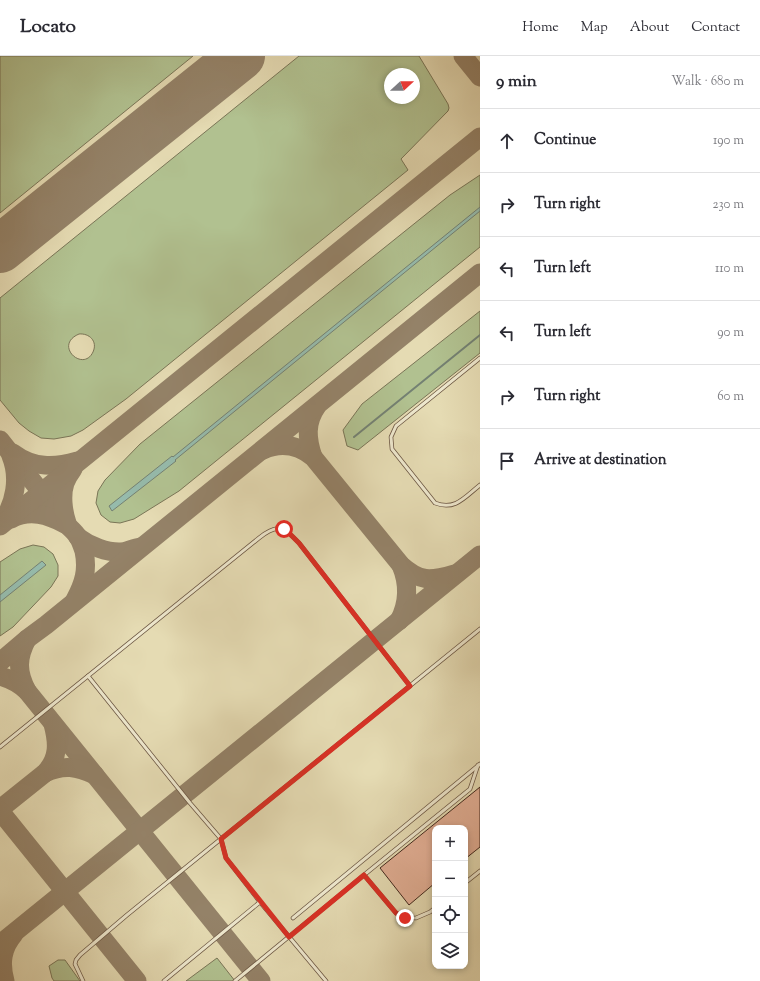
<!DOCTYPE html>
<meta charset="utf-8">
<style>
:root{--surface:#fff;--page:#f7f7f7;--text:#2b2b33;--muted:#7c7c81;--line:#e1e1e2}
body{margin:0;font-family:"Sorts Mill Goudy",serif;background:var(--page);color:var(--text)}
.controls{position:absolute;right:12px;bottom:12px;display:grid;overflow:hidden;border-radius:8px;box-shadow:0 2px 6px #0003}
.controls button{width:36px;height:36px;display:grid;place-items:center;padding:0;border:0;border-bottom:1px solid var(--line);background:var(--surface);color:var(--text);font:20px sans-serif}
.compass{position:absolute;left:384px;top:12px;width:36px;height:36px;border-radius:50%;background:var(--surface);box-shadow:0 2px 6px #0003;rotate:69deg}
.stop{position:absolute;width:12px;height:12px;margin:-9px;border:3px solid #d93025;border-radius:50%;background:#fff}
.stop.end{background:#d93025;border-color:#fff;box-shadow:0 1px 4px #0008}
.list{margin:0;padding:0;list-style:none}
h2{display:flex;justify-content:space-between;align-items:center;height:52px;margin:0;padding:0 16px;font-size:17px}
h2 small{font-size:13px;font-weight:400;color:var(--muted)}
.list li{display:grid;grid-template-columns:26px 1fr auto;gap:12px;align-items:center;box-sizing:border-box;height:64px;padding:0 16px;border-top:1px solid var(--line)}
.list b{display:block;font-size:15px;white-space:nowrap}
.list em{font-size:13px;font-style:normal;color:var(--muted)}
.icon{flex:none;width:22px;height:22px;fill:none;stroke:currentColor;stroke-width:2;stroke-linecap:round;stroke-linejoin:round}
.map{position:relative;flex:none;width:480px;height:925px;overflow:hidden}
header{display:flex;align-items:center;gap:24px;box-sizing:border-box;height:56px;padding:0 20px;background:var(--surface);border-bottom:1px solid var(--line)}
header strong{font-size:19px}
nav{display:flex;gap:22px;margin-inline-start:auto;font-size:14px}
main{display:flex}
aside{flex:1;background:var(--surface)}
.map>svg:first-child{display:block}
</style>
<header>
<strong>Locato</strong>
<nav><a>Home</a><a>Map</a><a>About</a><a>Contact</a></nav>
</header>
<main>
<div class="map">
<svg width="480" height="925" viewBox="0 0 480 925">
<rect width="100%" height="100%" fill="#e5dbb3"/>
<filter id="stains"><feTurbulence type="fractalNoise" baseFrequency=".005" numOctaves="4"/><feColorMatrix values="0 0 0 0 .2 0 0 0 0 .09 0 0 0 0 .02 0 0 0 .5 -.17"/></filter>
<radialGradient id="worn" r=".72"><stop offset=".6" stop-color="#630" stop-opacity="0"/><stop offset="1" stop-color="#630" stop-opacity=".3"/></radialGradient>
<g fill="#b1c190" stroke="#7a7557" fill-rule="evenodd">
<path d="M0 0H193L0 157Z"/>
<path d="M299 0H419L448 48 449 52 448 55 401 103 408 114 126 343 83 374 71 380 54 383 41 382 29 375 19 367 0 344V242ZM390 18H414V42H390ZM79 278C89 277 98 285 93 296 83 317 53 289 79 278Z"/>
<path d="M480 119V191L179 435 134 463 120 467 110 466 101 459 96 447 98 435 105 424 140 388 450 139Z"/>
<path d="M480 255V297L358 394 347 390 343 374 362 348Z"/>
<path d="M33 489 44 491 53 498 58 509V520L51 531 13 571 0 580V506L20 493Z"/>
<path d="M217 902 235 925H186Z"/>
<path d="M58 904H65L80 925H54L52 922 49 910Z"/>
</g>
<g fill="#96bbac" stroke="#748173">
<path d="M480 151V155L175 404 176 405 112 455 109 450 172 400 173 401Z"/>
<path d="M42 505 46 509 0 546V539Z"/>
</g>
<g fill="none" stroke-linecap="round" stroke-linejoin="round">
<path stroke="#748173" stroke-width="2" d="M354 381 480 279"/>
<g stroke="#948268" stroke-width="19">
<path d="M463 0 480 21"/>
<path d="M0 384 67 469C71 473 75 476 78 481 81 485 82 490 84 495 88 514 84 527 75 544"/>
<path d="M263 394C281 386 298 389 313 401L401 509C420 526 430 525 454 518"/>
<path d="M13 397C33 412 54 412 77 405"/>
<path d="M313 401C307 383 305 367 317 350"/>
<path d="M11 463C30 453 48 459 65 468"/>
<path d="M2 466C15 447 20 422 11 400"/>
<path d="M67 467C63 455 61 439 65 427 67 422 70 417 73 413"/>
<path d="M0 470 42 436 76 408 480 81"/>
<path d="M78 481C90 490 107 497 122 496 128 495 134 492 140 491"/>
<path d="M399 565C409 546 409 528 401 509"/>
<path d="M27 583C17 602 17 616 27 635"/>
<path d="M0 606 27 583 46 569 131 500 480 217"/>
<path d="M0 620C11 623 19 627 27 635L261 925"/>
<path d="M45 717C64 708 77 711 95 719"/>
<path d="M0 753 45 717C59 702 58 687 53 668"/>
<path d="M0 755 137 925"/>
<path d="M0 888 480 499"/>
<path d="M5 925C0 907 2 892 14 878"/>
</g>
<path stroke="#948268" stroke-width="48" d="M0 193 241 0"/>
</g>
<path fill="#e1ae94" stroke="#42291e" d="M480 731V791L465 803V772H435V827L409 849 380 812Z"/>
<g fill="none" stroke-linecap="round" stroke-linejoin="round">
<defs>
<g id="service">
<path d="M480 302 396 370 391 381 392 393 435 447C455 455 465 441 480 429"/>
<path d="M88 620 190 747 221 783 226 802 260 846 326 925"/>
<path d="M0 691 259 482C277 467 284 471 299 487L410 630"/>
<path d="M364 819 396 857 405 862H416L430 856 435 852"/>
<path d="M465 827 480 815"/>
<path d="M293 862 480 708"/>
<path d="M83 925 75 908 76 904 80 899 127 859 480 573"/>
<path d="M164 925 260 846"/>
<path d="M235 925 364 819 470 733 478 709"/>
</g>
</defs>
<use href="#service" stroke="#6b5643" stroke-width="4.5"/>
<use href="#service" stroke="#eee8ce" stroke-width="3"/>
</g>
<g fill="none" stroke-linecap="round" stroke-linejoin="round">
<path stroke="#d93025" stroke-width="5" d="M284 473 289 477 299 487 410 630 221 783 226 802 289 881 364 819 396 857 405 862"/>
</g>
<rect width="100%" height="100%" filter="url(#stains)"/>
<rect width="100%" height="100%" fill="url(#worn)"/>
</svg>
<div class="controls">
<button>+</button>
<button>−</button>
<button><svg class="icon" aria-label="locate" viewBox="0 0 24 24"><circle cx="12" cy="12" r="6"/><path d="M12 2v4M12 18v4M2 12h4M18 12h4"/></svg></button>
<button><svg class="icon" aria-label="layers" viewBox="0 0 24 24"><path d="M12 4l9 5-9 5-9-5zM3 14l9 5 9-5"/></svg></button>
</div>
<svg class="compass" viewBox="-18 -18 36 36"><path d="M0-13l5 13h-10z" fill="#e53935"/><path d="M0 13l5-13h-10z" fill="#7c7c81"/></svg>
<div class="stop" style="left:284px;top:473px"></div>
<div class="stop end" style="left:405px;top:862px"></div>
</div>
<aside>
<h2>9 min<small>Walk · 680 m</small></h2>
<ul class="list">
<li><svg class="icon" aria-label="ahead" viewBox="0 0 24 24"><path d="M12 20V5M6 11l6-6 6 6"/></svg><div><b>Continue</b></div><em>190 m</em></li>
<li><svg class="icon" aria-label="right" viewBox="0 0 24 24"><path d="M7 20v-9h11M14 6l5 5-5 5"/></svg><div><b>Turn right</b></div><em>230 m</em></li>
<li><svg class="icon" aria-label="left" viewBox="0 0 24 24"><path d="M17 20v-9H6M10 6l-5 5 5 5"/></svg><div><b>Turn left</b></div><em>110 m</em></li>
<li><svg class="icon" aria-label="left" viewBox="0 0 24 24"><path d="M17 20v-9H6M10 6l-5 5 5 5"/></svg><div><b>Turn left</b></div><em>90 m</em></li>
<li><svg class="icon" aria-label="right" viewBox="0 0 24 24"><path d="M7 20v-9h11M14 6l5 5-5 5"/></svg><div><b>Turn right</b></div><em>60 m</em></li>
<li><svg class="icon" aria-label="arrive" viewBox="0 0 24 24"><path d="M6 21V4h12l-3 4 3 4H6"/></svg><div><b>Arrive at destination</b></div></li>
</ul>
</aside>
</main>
